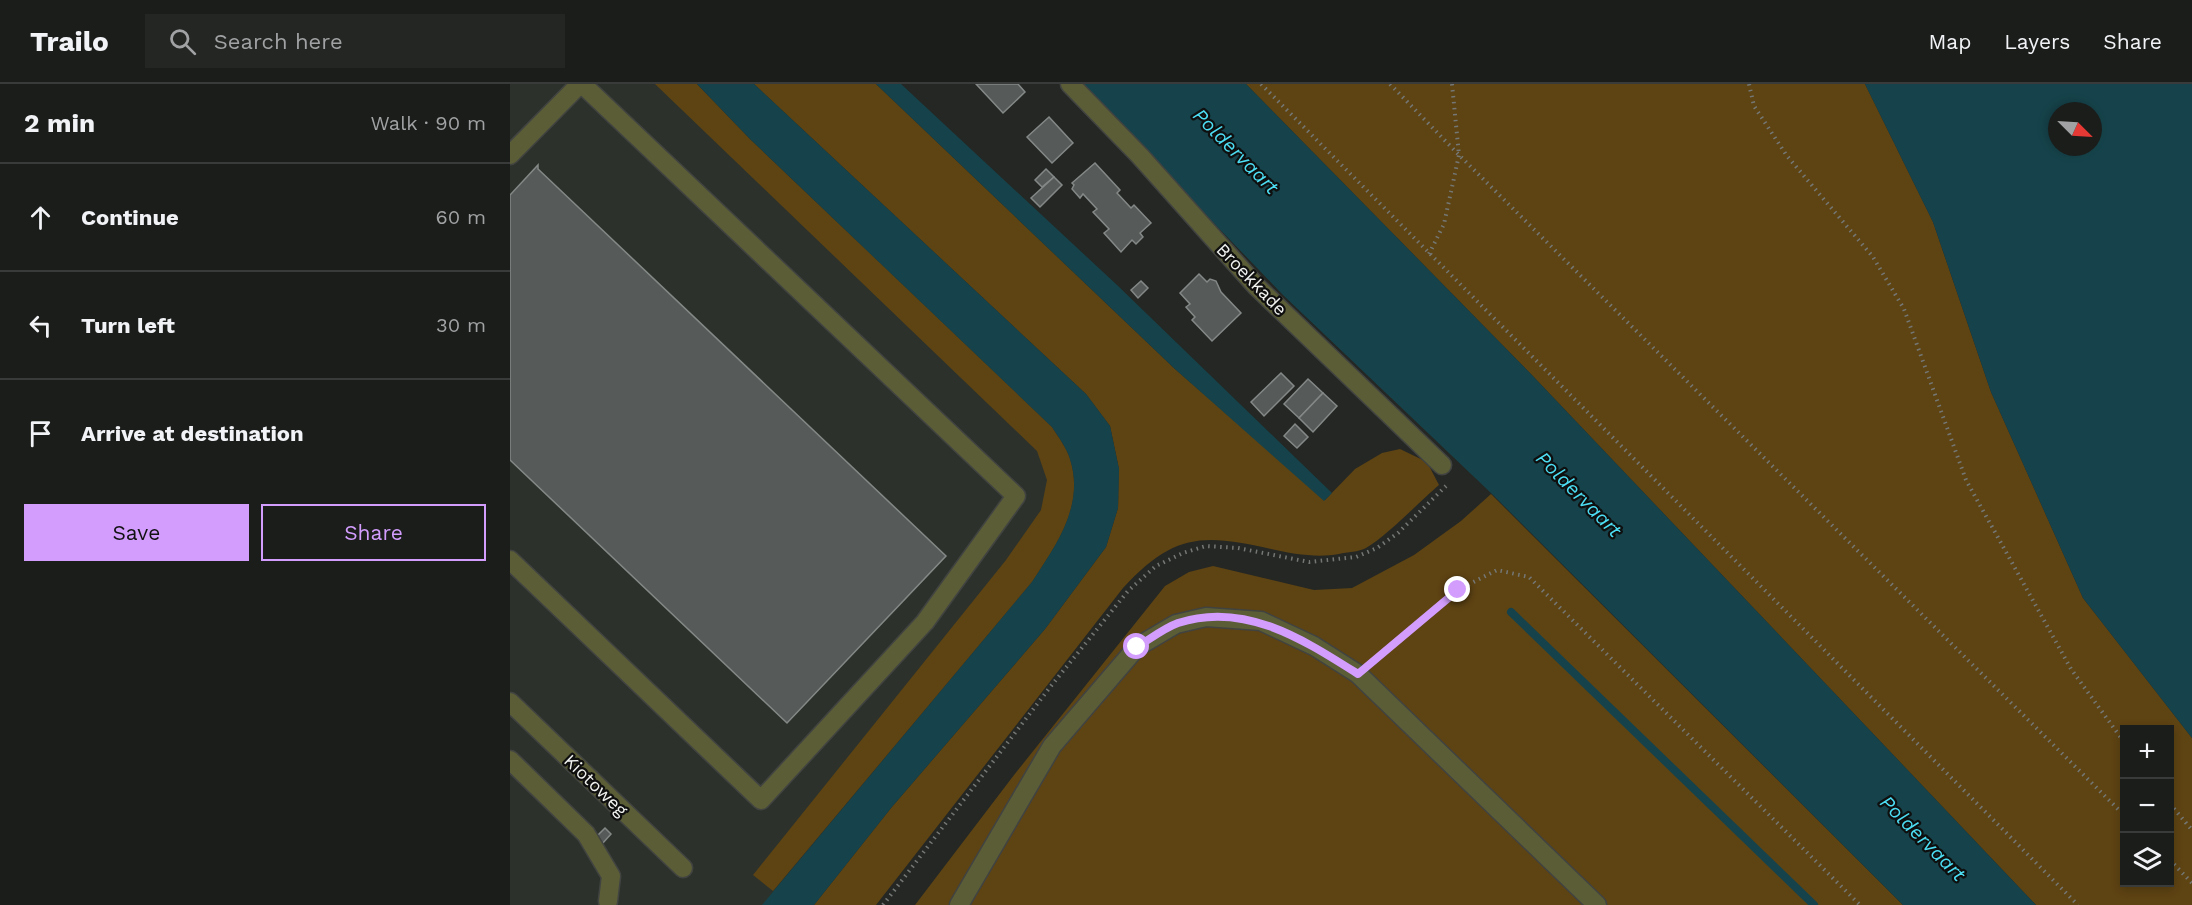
<!DOCTYPE html>
<meta charset="utf-8">
<style>
:root{--surface:#1b1d1b;--page:#242624;--text:#f1f3f6;--muted:#a0a2a3;--line:#393b3a;--accent:#d29dfd}
body{margin:0;font-family:"Work Sans",sans-serif;background:var(--page);color:var(--text)}
.controls{position:absolute;right:18px;bottom:18px;display:grid;overflow:hidden;border-radius:0px;box-shadow:0 3px 9px #0003}
.controls button{width:54px;height:54px;display:grid;place-items:center;padding:0;border:0;border-bottom:2px solid var(--line);background:var(--surface);color:var(--text);font:30px sans-serif}
.compass{position:absolute;left:1538px;top:18px;width:54px;height:54px;border-radius:50%;background:var(--surface);box-shadow:0 3px 9px #0003;rotate:114deg}
.stop{position:absolute;width:18px;height:18px;margin:-14px;border:4px solid #d29dfd;border-radius:50%;background:#fff}
.stop.end{background:#d29dfd;border-color:#fff;box-shadow:0 2px 6px #0008}
.list{margin:0;padding:0;list-style:none}
h2{display:flex;justify-content:space-between;align-items:center;height:78px;margin:0;padding:0 24px;font-size:26px}
h2 small{font-size:20px;font-weight:400;color:var(--muted)}
.list li{display:grid;grid-template-columns:39px 1fr auto;gap:18px;align-items:center;box-sizing:border-box;height:108px;padding:0 24px;border-top:2px solid var(--line)}
.list b{display:block;font-size:22px;white-space:nowrap}
.list em{font-size:20px;font-style:normal;color:var(--muted)}
.actions{display:flex;gap:12px;padding:18px 24px}
.actions a{flex:1;padding:14px 0;border:2px solid var(--accent);border-radius:0px;text-align:center;font-size:21px;color:var(--accent)}
.actions .main{background:var(--accent);color:#111}
.icon{flex:none;width:33px;height:33px;fill:none;stroke:currentColor;stroke-width:2;stroke-linecap:round;stroke-linejoin:round}
.map{position:relative;flex:none;width:1682px;height:821px;overflow:hidden}
header{display:flex;align-items:center;gap:36px;box-sizing:border-box;height:84px;padding:0 30px;background:var(--surface);border-bottom:2px solid var(--line)}
header strong{font-size:28px}
nav{display:flex;gap:33px;margin-inline-start:auto;font-size:21px}
.search{width:420px;height:54px;background:var(--page);display:flex;align-items:center;gap:15px;box-sizing:border-box;padding:0 21px;border-radius:0px;color:var(--muted);font-size:22px}
main{display:flex}
aside{flex:1;background:var(--surface)}
.map>svg:first-child{display:block}
</style>
<header>
<strong>Trailo</strong>
<div class="search"><svg class="icon" aria-label="search" viewBox="0 0 24 24"><circle cx="10" cy="10" r="6"/><path d="M15 15l6 6"/></svg>Search here</div>
<nav><a>Map</a><a>Layers</a><a>Share</a></nav>
</header>
<main>
<aside>
<h2>2 min<small>Walk · 90 m</small></h2>
<ul class="list">
<li><svg class="icon" aria-label="ahead" viewBox="0 0 24 24"><path d="M12 20V5M6 11l6-6 6 6"/></svg><div><b>Continue</b></div><em>60 m</em></li>
<li><svg class="icon" aria-label="left" viewBox="0 0 24 24"><path d="M17 20v-9H6M10 6l-5 5 5 5"/></svg><div><b>Turn left</b></div><em>30 m</em></li>
<li><svg class="icon" aria-label="arrive" viewBox="0 0 24 24"><path d="M6 21V4h12l-3 4 3 4H6"/></svg><div><b>Arrive at destination</b></div></li>
</ul>
<div class="actions"><a class="main">Save</a><a>Share</a></div>
</aside>
<div class="map">
<svg width="1682" height="821" viewBox="0 0 1682 821">
<rect width="100%" height="100%" fill="#242724"/>
<path fill="#2c322b" d="M0 0H164L625 394 261 821H0Z"/>
<g fill="#5e4313" fill-rule="evenodd">
<path d="M145 0H187L240 55 542 343C548 353 557 364 560 375 575 422 546 461 522 498L263 807 243 791 496 476 531 426 537 396 527 367Z"/>
<path d="M244 0H366L665 285 815 416 845 385 872 369 890 365 917 378 929 401C909 418 878 451 856 464 849 468 837 468 829 470 807 474 783 470 761 465 692 449 663 450 613 504L366 821H304L381 724 535 545 596 463 608 424 609 385 600 342 576 310Z"/>
<path d="M736 0H1355L1423 138 1481 308 1573 514 1682 654V821H1526L1019 288ZM1614 646H1660V798H1614Z"/>
<path d="M981 410 1393 821H405L504 691 655 502 679 488 703 482 804 506 842 504 904 471 951 437Z"/>
</g>
<g fill="#16434b" fill-rule="evenodd">
<path d="M187 0H244L576 310 600 342 609 385 608 424 596 463 535 545 381 724 304 821H252L522 498C546 461 575 422 560 375 557 364 548 352 542 343L240 55Z"/>
<path d="M366 0H391L607 201 822 409 814 417 665 285Z"/>
<path d="M570 0H736L1019 288 1526 821H1393L982 410 773 211Z"/>
<path d="M1355 0H1682V654L1573 514 1481 308 1423 138ZM1547 27H1583V63H1547Z"/>
</g>
<g fill="none" stroke-linecap="round" stroke-linejoin="round">
<path stroke="#16434b" stroke-width="8" d="M1001 528 1304 821"/>
</g>
<g fill="#565b59" stroke="#848987" stroke-width="1.5">
<path d="M466 0H508L515 8 493 29Z"/>
<path d="M539 33 563 59 542 79 517 53Z"/>
<path d="M585 79 610 106 607 109 621 124 624 121 641 139 630 149 633 153 626 160 622 156 611 168 594 149 599 145 583 128 587 125 573 110 570 114 562 105 564 101 562 99Z"/>
<path d="M28 81V85L436 472 277 639 0 376V111Z"/>
<path d="M536 85 544 93 532 103 525 96Z"/>
<path d="M544 93 552 101 530 123 521 114Z"/>
<path d="M689 190 697 198 700 195 706 197 711 208 731 229 702 257 682 236 685 233 676 223 680 220 670 209Z"/>
<path d="M631 197 638 204 628 214 621 206Z"/>
<path d="M771 289 784 302 754 332 741 318Z"/>
<path d="M798 295 813 309 789 334 774 320Z"/>
<path d="M813 309 827 322 803 348 789 334Z"/>
<path d="M785 340 798 353 787 364 774 352Z"/>
<path d="M95 744 101 750 92 760 85 754Z"/>
</g>
<g fill="none" stroke-linecap="round" stroke-linejoin="round">
<defs>
<g id="minor">
<path d="M560 0 630 72 747 203 932 381"/>
<path d="M0 71 70 0"/>
<path d="M0 476 251 716 415 538 506 412 72 0"/>
<path d="M0 618 173 784"/>
<path d="M0 676 76 750 101 792 98 817"/>
<path d="M449 821 542 662 627 563 666 540 696 533 751 537 804 562 848 590 1087 821"/>
</g>
</defs>
<use href="#minor" stroke="#414341" stroke-width="21"/>
<g stroke="#747774" stroke-width="4" stroke-dasharray="1.5 4.5" stroke-linecap="butt">
<path d="M751 0 1568 821"/>
<path d="M880 0 949 71 1614 731"/>
<path d="M1239 0 1244 22 1277 72 1363 173 1394 225 1456 396 1561 585 1614 658"/>
<path d="M919 170 934 140 949 71 942 0"/>
<path d="M865 576 948 506 987 486 1019 493 1350 821"/>
<path d="M1660 720 1682 746"/>
<path d="M1660 776 1682 799"/>
<path d="M373 821 541 602 618 507 646 482 673 469 696 462 728 464 799 478 846 473 867 464 888 449 936 402"/>
</g>
<use href="#minor" stroke="#5b5d37" stroke-width="18"/>
</g>
<g fill="none" stroke-linecap="round" stroke-linejoin="round">
<path stroke="#d29dfd" stroke-width="8" d="M627 563C640 555 654 544 668 539 735 517 794 556 848 590L948 506"/>
</g>
<g text-anchor="middle" dominant-baseline="central" stroke-width="4.5" stroke-linejoin="round" paint-order="stroke">
<g font-size="18" fill="#f0f2f0" stroke="#0e0f0e">
<text transform="translate(742 195) rotate(46)">Broekkade</text>
<text transform="translate(86 701) rotate(44)">Kiotoweg</text>
</g>
<g font-size="20" font-style="italic" fill="#4cddf3" stroke="#0e0f0e">
<text transform="translate(726 67) rotate(45)">Poldervaart</text>
<text transform="translate(1069 410) rotate(45)">Poldervaart</text>
<text transform="translate(1413 754) rotate(45)">Poldervaart</text>
</g>
</g>
</svg>
<div class="controls">
<button>+</button>
<button>−</button>
<button><svg class="icon" aria-label="layers" viewBox="0 0 24 24"><path d="M12 4l9 5-9 5-9-5zM3 14l9 5 9-5"/></svg></button>
</div>
<svg class="compass" viewBox="-18 -18 36 36"><path d="M0-13l5 13h-10z" fill="#e53935"/><path d="M0 13l5-13h-10z" fill="#a0a2a3"/></svg>
<div class="stop" style="left:627px;top:563px"></div>
<div class="stop end" style="left:948px;top:506px"></div>
</div>
</main>
